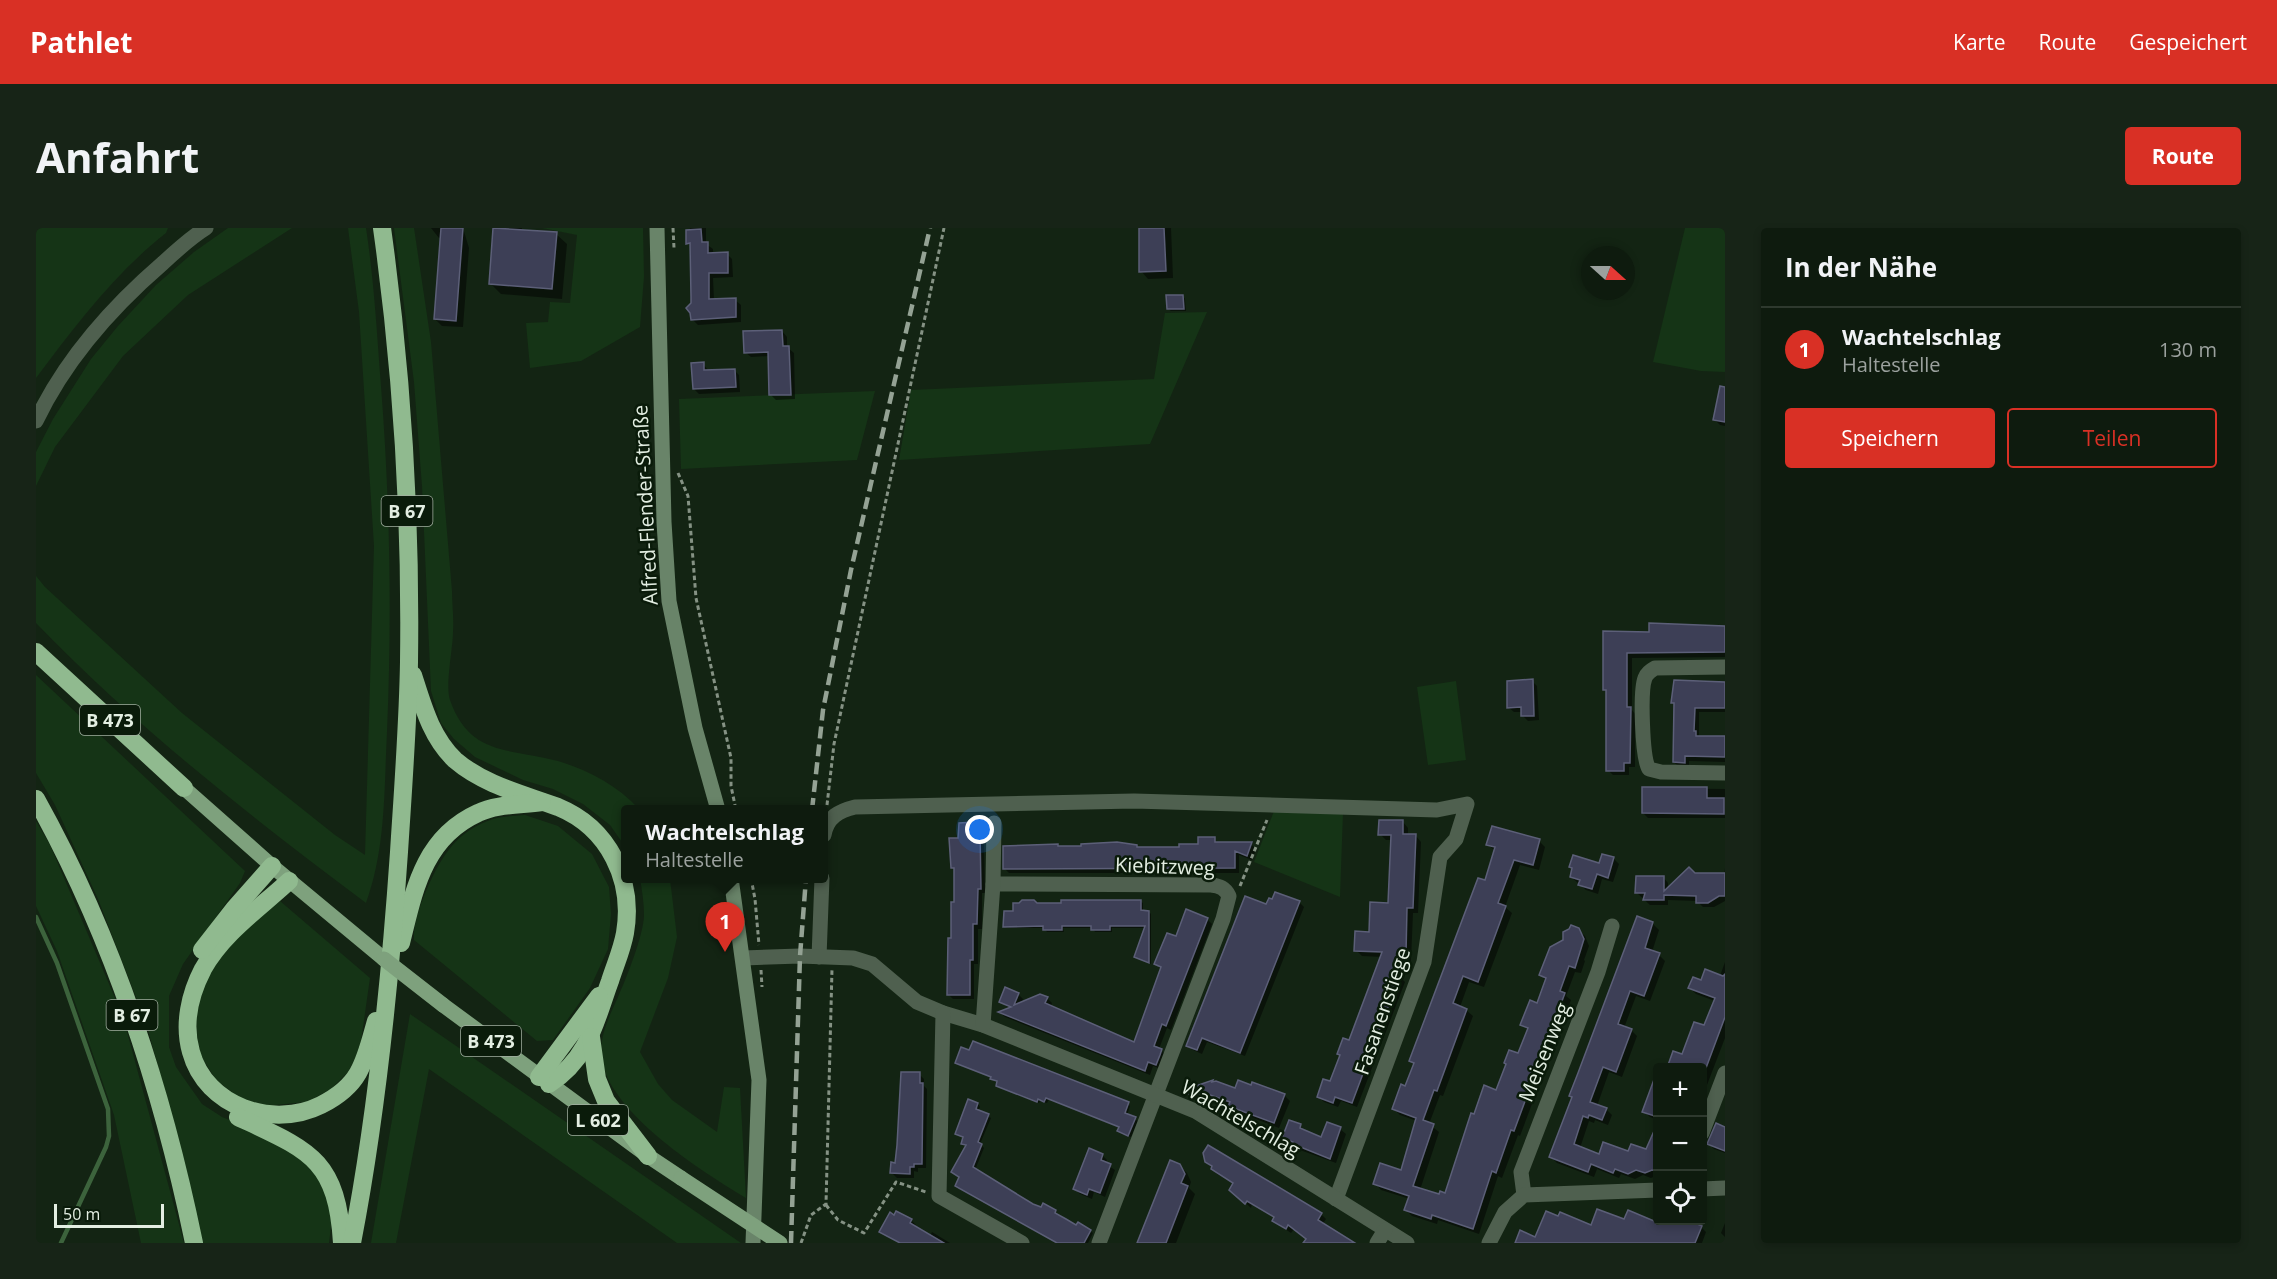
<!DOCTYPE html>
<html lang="de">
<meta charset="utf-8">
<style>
:root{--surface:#0e1b0e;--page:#172417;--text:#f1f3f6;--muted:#9ba19e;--line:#2e392e;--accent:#d93025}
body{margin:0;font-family:"Open Sans",sans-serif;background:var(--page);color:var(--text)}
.controls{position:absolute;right:18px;bottom:18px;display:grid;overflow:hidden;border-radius:6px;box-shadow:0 3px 9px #0003}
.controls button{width:54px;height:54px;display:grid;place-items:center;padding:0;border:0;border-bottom:2px solid var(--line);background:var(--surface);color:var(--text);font:30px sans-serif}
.compass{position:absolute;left:1545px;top:18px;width:54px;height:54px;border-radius:50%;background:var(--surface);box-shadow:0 3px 9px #0003;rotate:111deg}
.scale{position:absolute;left:18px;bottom:15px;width:110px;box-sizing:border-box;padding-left:6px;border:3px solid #e3eee2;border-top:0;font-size:16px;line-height:21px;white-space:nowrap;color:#e3eee2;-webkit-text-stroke:4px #0a1b0a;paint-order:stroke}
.you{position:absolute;left:944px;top:602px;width:21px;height:21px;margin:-15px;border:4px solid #fff;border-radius:50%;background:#1a73e8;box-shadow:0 0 0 9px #1a73e833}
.badge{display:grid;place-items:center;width:39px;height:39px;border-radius:50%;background:var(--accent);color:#fff;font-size:20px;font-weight:700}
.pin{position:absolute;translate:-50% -50px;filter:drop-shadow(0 2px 3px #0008)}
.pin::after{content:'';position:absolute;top:32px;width:21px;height:18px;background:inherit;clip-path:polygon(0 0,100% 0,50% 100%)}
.popup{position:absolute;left:585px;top:577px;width:207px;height:78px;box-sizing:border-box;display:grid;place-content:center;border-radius:6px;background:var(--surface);filter:drop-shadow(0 2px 4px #0005);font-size:20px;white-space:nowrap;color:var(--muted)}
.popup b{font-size:22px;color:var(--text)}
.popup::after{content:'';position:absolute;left:50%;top:100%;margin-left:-12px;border:12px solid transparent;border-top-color:var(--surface)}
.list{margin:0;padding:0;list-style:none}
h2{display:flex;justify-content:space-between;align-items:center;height:78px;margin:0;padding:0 24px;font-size:26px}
h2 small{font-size:20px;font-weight:400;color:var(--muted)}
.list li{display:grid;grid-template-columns:39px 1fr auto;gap:18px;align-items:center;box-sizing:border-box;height:84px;padding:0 24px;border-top:2px solid var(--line)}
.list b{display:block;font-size:22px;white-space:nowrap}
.list p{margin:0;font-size:20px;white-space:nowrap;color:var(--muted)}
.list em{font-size:20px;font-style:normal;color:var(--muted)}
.actions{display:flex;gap:12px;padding:18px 24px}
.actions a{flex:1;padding:14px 0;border:2px solid var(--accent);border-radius:6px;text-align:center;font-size:21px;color:var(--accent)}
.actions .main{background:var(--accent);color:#fff}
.icon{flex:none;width:33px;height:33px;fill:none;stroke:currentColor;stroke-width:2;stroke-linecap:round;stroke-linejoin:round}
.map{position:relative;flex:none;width:1689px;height:1015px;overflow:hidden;border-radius:6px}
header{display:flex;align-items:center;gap:36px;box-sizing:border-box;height:84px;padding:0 30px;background:var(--accent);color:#fff}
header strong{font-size:28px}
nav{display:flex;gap:33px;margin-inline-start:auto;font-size:21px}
.intro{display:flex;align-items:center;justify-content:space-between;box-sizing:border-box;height:144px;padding:0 36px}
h1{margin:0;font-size:42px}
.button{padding:15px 27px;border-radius:6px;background:var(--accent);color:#fff;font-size:21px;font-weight:700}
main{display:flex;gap:36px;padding:0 36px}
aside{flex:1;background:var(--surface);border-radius:6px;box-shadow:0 3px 9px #0003}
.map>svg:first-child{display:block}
</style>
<header>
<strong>Pathlet</strong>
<nav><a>Karte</a><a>Route</a><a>Gespeichert</a></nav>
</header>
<div class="intro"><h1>Anfahrt</h1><a class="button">Route</a></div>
<main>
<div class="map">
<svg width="1689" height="1015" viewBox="0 0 1689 1015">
<rect width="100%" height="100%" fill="#132413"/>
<g fill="#153416">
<path d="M0 0H132L130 5C78 46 40 97 0 150Z"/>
<path d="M192 0H256L152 67 87 128 19 219 0 258V224L17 191 55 131 82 98 120 57 158 24Z"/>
<path d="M312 0H330C338 52 341 106 345 158 354 273 356 389 351 504 348 562 350 620 330 675 214 588 100 499 0 395V348L9 359 146 485 299 607 329 627 338 318 323 84Z"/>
<path d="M358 0H378L395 114 416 363C416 376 418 390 417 404 417 420 409 458 414 472 434 529 475 520 522 533 552 542 582 558 603 581L590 582V620L574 597 547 576 517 561 487 552 439 529 418 511 405 495 395 463 386 258 378 154Z"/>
<path d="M506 0H607L608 49 604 99 545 133 494 140 490 95 512 94 514 74 534 75 541 7Z"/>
<path d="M1649 0H1689V144L1665 143 1617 134Z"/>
<path d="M1171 84 1114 216 863 232 875 162 1118 151 1129 85Z"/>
<path d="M839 163 821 232 645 241 643 171Z"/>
<path d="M0 447 209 643 204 655 147 736 133 768V819L140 839 166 876 186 889 233 908 279 942 291 967 296 991 293 1015H164L127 856 110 795 62 671 19 577 0 545Z"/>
<path d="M1420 453 1430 532 1392 537 1381 459Z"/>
<path d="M1238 583 1307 585 1304 669 1218 634Z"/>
<path d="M489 587 522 598 556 626 573 659 575 686 572 721 554 760 517 812 501 813 378 712C377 696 384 678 390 663 405 629 420 603 457 591 467 588 479 588 489 587Z"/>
<path d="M0 593 14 617 87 789 148 1015H105L78 887 21 723 0 678Z"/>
<path d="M604 651H634L641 709 632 750 604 824 622 856 636 872 681 904 688 859 704 860 710 970C664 942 580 889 566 835 561 813 573 789 582 769 590 751 608 706 608 687 608 675 606 662 604 651Z"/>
<path d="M244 673 334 750 325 813 319 831 312 844 295 861 271 874 227 878 202 869 180 852 162 823 160 788 168 753 192 715 221 688Z"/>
<path d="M374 786 705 1015H641L393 841 360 1015H335Z"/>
</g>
<g fill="#0007">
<path d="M395 0H427L433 20 427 99 406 98 399 91 406 9 403 10Z"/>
<path d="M459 0H486V3L520 6 531 16 526 71 465 66 454 55Z"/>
<path d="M654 0H670V16L677 21V26H691L696 31 697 49 677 50 678 72H699L705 77V94L662 97 656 91 655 18 652 15Z"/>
<path d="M1105 0H1135L1137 50 1112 51 1105 43Z"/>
<path d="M1147 68 1149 71 1150 83H1135L1132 81Z"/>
<path d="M746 103 751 109V119L758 125 759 171 740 172 734 166 733 128 715 129 709 124Z"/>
<path d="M667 136 673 143 698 142 703 147 704 164 663 166 658 161Z"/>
<path d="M1689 181V198L1684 197 1678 191Z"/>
<path d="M1689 399V429L1596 430V482L1599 486V539H1593V547H1577L1572 542V465L1568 462 1569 405H1615Z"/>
<path d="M1496 453 1501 458 1503 492 1492 493 1487 488 1486 484H1478L1472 479Z"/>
<path d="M1689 455V484H1663V508L1689 509V534L1653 533V539H1643L1638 534 1639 477 1637 475Z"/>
<path d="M1608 560 1689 561V590H1612L1607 585Z"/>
<path d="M1367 594 1372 600V608H1380L1385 614 1382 685H1377L1375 732 1367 752 1369 754 1321 879 1305 873 1302 879 1288 874 1282 868 1295 855 1314 814 1346 729 1326 728 1320 722 1334 705 1354 676 1357 612H1350L1344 606Z"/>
<path d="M939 596 948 610 949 665H946V701H942V736H938V771H917L912 766 920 676V642L917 639 924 611Z"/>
<path d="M1178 611 1183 616H1215L1220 621 1216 632 1203 627V645H973L969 641 1023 620 1100 618 1103 621H1145L1163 618Z"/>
<path d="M1503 613 1509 619 1503 642 1484 637 1469 679 1476 685 1448 759 1433 754 1424 779 1430 782 1437 788 1407 868 1404 867 1393 896 1403 904 1384 962 1404 968 1410 967 1439 888 1461 864 1483 827 1492 802 1486 796 1502 776 1510 753 1505 747 1528 713 1542 702 1549 708 1553 718 1548 732 1549 733 1545 745 1539 744 1530 768 1535 772 1484 908 1482 907 1466 950 1462 948 1443 1006 1402 992 1401 996 1376 988 1370 982 1374 971 1345 962 1339 955 1366 944 1381 893 1364 887 1358 881 1370 860 1379 837 1375 833 1450 654 1459 623 1452 616Z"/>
<path d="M1577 630 1583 636 1577 654 1566 651 1562 666 1550 662 1535 649Z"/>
<path d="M1689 640V673L1678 679H1667L1661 673 1632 672V677H1614L1601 665 1627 649 1632 655V661L1659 646 1688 647Z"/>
<path d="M1104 673 1107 675V684H1113L1115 686V736L1099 728 1110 700H1076V704H1059L1057 700H1027L1028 704H1011L1008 700H971L968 698 978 685 1001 676Z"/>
<path d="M1263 674 1268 679 1209 828 1171 814 1166 826 1157 822 1152 818 1230 678Z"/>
<path d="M1602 690 1617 696 1623 702 1616 724 1623 727 1629 733 1614 773 1600 768 1588 800 1595 802 1601 808 1586 849 1573 844 1561 878 1570 881 1576 887 1572 897 1559 892 1558 895 1553 893 1544 920 1564 928 1611 923 1622 895V947L1615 950 1607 947 1599 951 1585 946 1583 950 1561 941 1558 949 1521 935 1515 929Z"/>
<path d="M1171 691 1176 696 1135 802 1131 800 1123 821 1130 827 1125 841 1117 838 1114 847 969 789 964 785 974 781 965 774 982 766 987 771 986 776 1011 770 1016 775 1014 779 1099 816 1125 741 1120 736 1140 710Z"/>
<path d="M1689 734V810L1666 870V840L1647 828 1669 799 1679 773 1660 766 1654 760 1666 754 1684 748Z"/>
<path d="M921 834 1092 876 1094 878 1091 887 1102 893 1095 909 1085 906 1083 903 1084 900 1013 871 1011 875 1004 873 1003 875 964 860 961 857 962 854 956 850Z"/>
<path d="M883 846 888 851V858L891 861 890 940H882V944L878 943V950H861L856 945 861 936Z"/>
<path d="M1622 850V892L1614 889 1608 883Z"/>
<path d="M1157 860 1200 862 1248 867 1254 873 1243 900 1199 883 1194 877 1177 871 1174 879 1155 866 1159 862Z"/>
<path d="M933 873 942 876 944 879 942 883 955 890 944 916 948 920 939 942 996 977 1019 983 1021 988 1041 999 1054 1003 1057 1005 1052 1015H1021L925 950 931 918 927 915 929 910 920 905Z"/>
<path d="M1264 898 1270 903 1286 910 1304 901 1310 906 1300 935 1264 922 1248 910Z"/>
<path d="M1689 900V925L1678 921 1673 916Z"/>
<path d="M1066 927 1071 932 1070 936 1079 942 1069 969 1058 964 1056 971 1044 966 1039 961Z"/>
<path d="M1171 933 1285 986 1290 991 1286 997 1316 1015H1269L1271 1011 1258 1001 1255 1005 1243 997 1238 992 1239 990 1216 976 1215 980 1195 961 1198 956 1181 946Z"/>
<path d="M1143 937 1151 945 1155 954 1153 960 1159 966 1140 1015H1103Z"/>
<path d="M875 992 880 997 879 999 894 1008 896 1004 914 1015H863L845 1003Z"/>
<path d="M1624 992H1651L1665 999 1670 1004 1666 1015H1563L1623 996Z"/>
<path d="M1689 995V1009L1685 1005Z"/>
</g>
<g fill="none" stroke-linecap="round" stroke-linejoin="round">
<path stroke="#3c633c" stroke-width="4.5" d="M0 689 21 735 72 881 73 908 70 919 25 1015"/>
</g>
<g fill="#3d3f56" stroke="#5c5f78" stroke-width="1.5">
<path d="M405 0H427L420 93 398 91Z"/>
<path d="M457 0 521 4 516 61 453 56Z"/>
<path d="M1103 0H1128L1130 43 1103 44Z"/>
<path d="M665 1 666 14H672V25L692 24V45H673V71L700 70V89L655 92 654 85 650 80 655 75V69L654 15 650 16V2Z"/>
<path d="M1130 67H1147L1148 81H1131Z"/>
<path d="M746 102 747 118H753L755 167H733L732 124 708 125 707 103Z"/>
<path d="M668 134V142L699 141 700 159 657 161 655 135Z"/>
<path d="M1684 158 1689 159V194L1677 192Z"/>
<path d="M1613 395 1689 398V424L1591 425V479H1595L1594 535H1588V543H1570V462H1567V403L1613 404Z"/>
<path d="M1497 451 1498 488H1485V479L1471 480V453Z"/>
<path d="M1638 452 1689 454V480H1659L1658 503H1660V508H1689V529L1649 528V535L1637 534 1638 475H1635Z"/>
<path d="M1606 559H1671V570H1688V586L1606 585Z"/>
<path d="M1343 592H1367V606H1380L1377 680H1371L1370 726 1362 746 1364 747 1316 875 1299 869 1297 875 1281 869 1287 851 1294 853 1304 827 1301 826 1307 810 1313 812 1346 724 1318 723 1319 703 1333 704 1334 674 1352 675 1355 607H1342Z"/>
<path d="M939 594V603H944L945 661H942L941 696H937V732H934V767H911L912 710H915V674H918V640H915L913 610H922L923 595Z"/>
<path d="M1456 598 1504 611 1497 637 1478 632 1462 675 1470 678 1442 754 1427 748 1417 775 1431 781 1401 863 1398 862 1387 892 1398 896 1377 958 1403 966 1404 963 1409 965 1435 885 1438 886 1448 857 1460 862 1470 836 1468 835 1473 822 1482 825 1492 800 1484 797 1494 772 1501 775 1510 750 1503 747 1514 719 1527 712V704L1533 701 1535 697 1543 700 1548 711 1539 740 1533 738 1524 763 1529 765 1478 903 1475 902 1460 945 1456 943 1437 1001 1396 987 1395 991 1368 982 1373 968 1337 956 1344 935 1365 942 1380 890 1356 881 1365 856 1369 858 1378 835 1373 833 1442 650 1449 652 1459 619 1450 617Z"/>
<path d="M1162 609H1179V614H1216L1211 628 1199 623V640L967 641V618L1022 616V618H1045V616L1081 614 1101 617V619H1143V616H1162Z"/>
<path d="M1566 626 1578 629 1572 650 1561 646 1556 661 1542 657 1544 652 1534 649 1536 640 1533 639 1537 627 1563 635Z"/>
<path d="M1653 639 1659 645H1689V668H1683L1672 675H1660V668L1628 667V672H1607L1609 665H1599L1600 648H1628V663Z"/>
<path d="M1239 664 1264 673 1204 825 1166 810 1161 822 1150 818 1209 668 1230 676 1233 670 1236 671Z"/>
<path d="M986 672H998L1001 675H1025V672H1105V682L1113 683V735L1098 729 1109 698H1074V702H1055V698H1026V702H1007V698L967 699 968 683H977V675H983Z"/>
<path d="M1150 681 1172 690 1130 798 1126 796 1118 818 1126 821 1124 827 1120 837 1112 834 1109 843 962 784 975 779 963 774 969 759 983 765 978 777 1004 766 1012 769 1009 775 1098 814 1125 739 1118 736 1131 705 1140 708Z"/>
<path d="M1601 688 1617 694 1609 720 1624 725 1608 768 1594 763 1582 796 1596 801 1580 844 1567 839 1554 874 1571 880 1566 892 1553 887 1552 890 1547 888 1538 916 1563 926 1567 914 1592 923 1595 916 1610 921 1622 894V944L1616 942 1609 945 1600 942 1592 946 1579 941 1577 945 1555 936 1552 944 1513 929 1536 869 1533 868 1542 845Z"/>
<path d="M1669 741 1687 748 1689 746V789L1670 840H1631L1637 823 1646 826 1658 794 1668 797 1679 770 1652 760 1657 749 1665 752Z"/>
<path d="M937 813 1093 874 1089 885 1100 889 1092 908 1081 903 1083 899 1010 870 1008 874 1002 871 1001 874 960 858 961 853 954 851 955 849 919 835 925 819 933 822Z"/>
<path d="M865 844H884V855H887L886 936H878V939H874V946L854 945 855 934 859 935 861 917Z"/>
<path d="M1620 846 1622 847V889L1606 884Z"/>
<path d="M1177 852 1176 854 1180 853 1199 860 1202 852 1215 857 1216 854 1249 866 1238 895 1192 878 1194 874 1171 866 1168 875 1153 866 1158 861 1154 860Z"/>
<path d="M932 871 942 875 940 881 953 886 942 914 946 916 937 939 997 976 1005 979 1007 975 1020 982 1019 985 1030 991 1040 997 1042 994 1055 1002 1048 1015H1021L919 958 923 949 915 944 930 917 925 916 927 909 919 906Z"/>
<path d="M1253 892 1265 896 1264 900 1285 909 1291 894 1305 899 1294 931 1257 916V914L1246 910Z"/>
<path d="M1680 895 1689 899V923L1671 916Z"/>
<path d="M1172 917 1286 985 1282 992 1319 1015H1267L1270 1011 1252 997 1250 1001 1236 993 1238 989 1211 973 1209 976 1193 962 1197 955 1175 941 1176 938 1169 934 1167 925Z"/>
<path d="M1053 920 1067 926 1065 932 1075 936 1064 965 1053 961 1051 967 1037 961Z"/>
<path d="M1134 932 1144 936 1149 946 1145 955 1152 958 1130 1015H1101Z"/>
<path d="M1561 981 1588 991 1592 982 1618 993H1660L1659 995 1666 998 1659 1015H1479L1484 1002 1499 1009 1510 983 1522 988 1524 984 1555 997Z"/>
<path d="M860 983 876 991 874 995 908 1015H864L843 1004 854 984 858 987Z"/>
</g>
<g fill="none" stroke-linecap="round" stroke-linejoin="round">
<g stroke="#859284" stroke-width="3" stroke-dasharray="4.5 3" stroke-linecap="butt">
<path d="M637 0 638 20"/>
<path d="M642 245 652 268 660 370 695 530V558L700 582"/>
<path d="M791 577 798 516 908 0"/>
<path d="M715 650 719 671 723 717"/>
<path d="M1204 658 1231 592"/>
<path d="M725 742 726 759"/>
<path d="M790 977 802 992 828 1005 860 954 890 964"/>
<path d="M765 1015 775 987 790 976 796 741"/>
</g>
<g stroke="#4f604f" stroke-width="15">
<path d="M0 193C29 132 76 79 127 35 141 22 154 10 170 0"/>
<path d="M1689 439 1619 440C1614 443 1611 445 1609 450 1604 463 1606 530 1613 541L1625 544 1689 545"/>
<path d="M788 607C791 589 803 583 819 579L1098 573 1401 582 1431 576 1420 611 1404 629 1388 734 1300 971"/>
<path d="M957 656 1175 657C1184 658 1189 660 1193 668L1187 691 1063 1015"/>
<path d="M783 729 786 650"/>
<path d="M707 730 764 728 817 730 836 736 881 774 907 785 947 797 1159 883 1371 1015"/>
<path d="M907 785 903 968 986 1015"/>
<path d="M947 797 957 656 958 595"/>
<path d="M1666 905 1689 845"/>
<path d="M1666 961 1689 960"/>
<path d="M1488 967 1485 944 1562 744 1576 698"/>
<path d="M1341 1015 1349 1002"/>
<path d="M1453 1015 1469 984 1488 967 1622 962"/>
</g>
<g stroke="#698469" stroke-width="15">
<path d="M621 0 628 294 633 373 659 500 682 582"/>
<path d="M695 650 723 852 717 1015"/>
</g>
<g stroke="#7ea17d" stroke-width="15">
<path d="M148 560 236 638 348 731"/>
<path d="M407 777 612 928 645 950"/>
</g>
<g stroke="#90ba8f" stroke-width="18">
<path d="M0 424 148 560"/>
<path d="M377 447C387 478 395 509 419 532 448 557 487 566 522 579 573 600 598 652 589 705 586 722 579 737 574 753 559 794 553 830 513 856"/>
<path d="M0 571C77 709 126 860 158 1015"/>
<path d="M253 653C224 680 187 705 167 741 154 766 147 796 155 824 170 879 237 901 285 877 299 870 314 859 322 845 331 829 335 810 340 793"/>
<path d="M365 715C378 663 387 610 442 585 460 576 485 577 506 574"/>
<path d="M166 722 198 681 236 638"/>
<path d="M555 809 561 851 570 873 612 928"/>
<path d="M503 849 563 768"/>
<path d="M202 889C272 922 301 930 306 1015"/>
<path d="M316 1015C341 886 354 755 363 624 367 561 372 497 373 434 375 289 366 143 346 0"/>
</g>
<g stroke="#94a294" stroke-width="4.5" stroke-dasharray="12 6" stroke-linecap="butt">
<path d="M776 582 787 482 815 342 894 0"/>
<path d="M755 1015 764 728 770 650"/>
</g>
<g stroke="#7ea17d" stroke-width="15">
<path d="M348 731 407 777"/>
<path d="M645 950 744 1015"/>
</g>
</g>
<g text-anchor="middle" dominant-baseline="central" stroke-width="5" stroke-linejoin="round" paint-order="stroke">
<g fill="#0a1b0a" stroke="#a2afa1" stroke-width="1.5">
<rect x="345.5" y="268" width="51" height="30" rx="4.5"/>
<rect x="44" y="477" width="60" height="30" rx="4.5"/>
<rect x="70.5" y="772" width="51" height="30" rx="4.5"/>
<rect x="425" y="798" width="60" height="30" rx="4.5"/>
<rect x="532" y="877" width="60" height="30" rx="4.5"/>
</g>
<g font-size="18" font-weight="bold" fill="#e3eee2">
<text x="371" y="283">B 67</text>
<text x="74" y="492">B 473</text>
<text x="96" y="787">B 67</text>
<text x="455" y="813">B 473</text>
<text x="562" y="892">L 602</text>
</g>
<g font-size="20" fill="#e3eee2" stroke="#0a1b0a">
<text transform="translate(609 277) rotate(-93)">Alfred-Flender-Straße</text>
<text transform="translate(1129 638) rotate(2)">Kiebitzweg</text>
<text transform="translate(1346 783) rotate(-71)">Fasanenstiege</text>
<text transform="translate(1508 824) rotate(-68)">Meisenweg</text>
<text transform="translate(1205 890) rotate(30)">Wachtelschlag</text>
</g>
</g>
</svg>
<div class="controls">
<button>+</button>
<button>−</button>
<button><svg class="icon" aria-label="locate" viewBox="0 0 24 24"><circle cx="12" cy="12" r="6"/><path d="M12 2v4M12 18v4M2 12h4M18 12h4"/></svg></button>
</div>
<svg class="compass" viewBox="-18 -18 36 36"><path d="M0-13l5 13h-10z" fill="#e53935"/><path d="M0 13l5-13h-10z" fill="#9ba19e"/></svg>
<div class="scale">50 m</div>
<div class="you"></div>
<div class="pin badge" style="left:689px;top:724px">1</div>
<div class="popup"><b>Wachtelschlag</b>Haltestelle</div>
</div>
<aside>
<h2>In der Nähe<small></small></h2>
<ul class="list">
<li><span class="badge">1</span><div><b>Wachtelschlag</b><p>Haltestelle</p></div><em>130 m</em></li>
</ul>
<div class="actions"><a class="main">Speichern</a><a>Teilen</a></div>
</aside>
</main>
